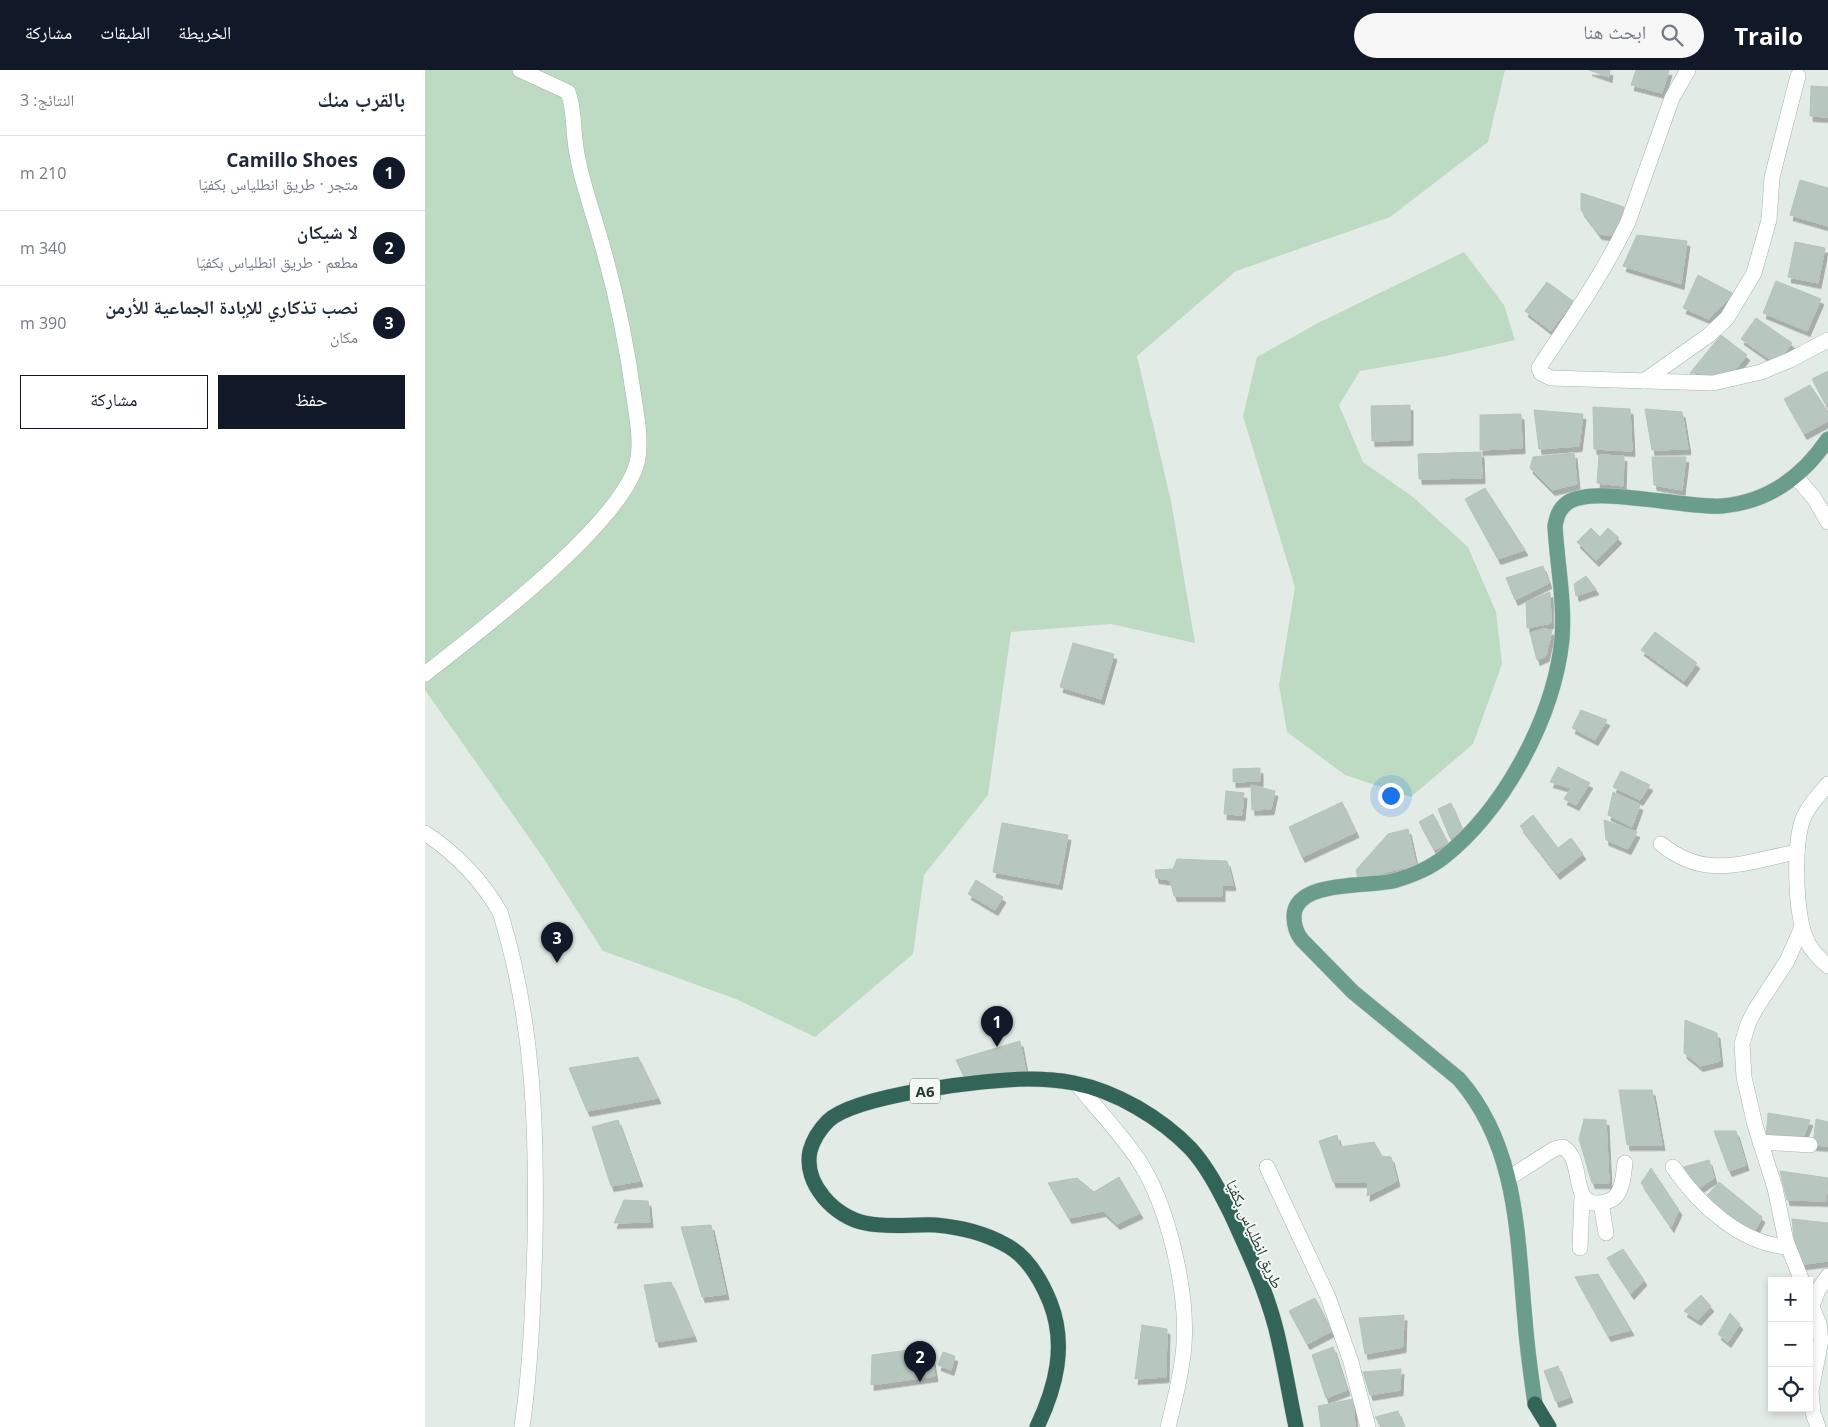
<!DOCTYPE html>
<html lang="ar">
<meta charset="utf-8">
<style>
:root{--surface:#fff;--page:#f6f6f7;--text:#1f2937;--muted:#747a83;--line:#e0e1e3;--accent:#111827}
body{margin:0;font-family:"Open Sans","Noto Naskh Arabic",sans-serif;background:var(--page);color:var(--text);direction:rtl}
.controls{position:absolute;right:15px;bottom:15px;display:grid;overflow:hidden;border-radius:0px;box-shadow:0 2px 8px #0003}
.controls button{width:45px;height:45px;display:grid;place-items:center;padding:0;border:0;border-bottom:1px solid var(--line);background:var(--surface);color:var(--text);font:25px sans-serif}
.you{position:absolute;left:965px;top:725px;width:18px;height:18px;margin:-12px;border:4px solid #fff;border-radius:50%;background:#1a73e8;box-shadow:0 0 0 8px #1a73e833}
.badge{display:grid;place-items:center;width:32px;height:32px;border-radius:50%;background:var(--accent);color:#fff;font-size:16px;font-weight:700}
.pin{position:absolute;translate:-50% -41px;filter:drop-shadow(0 1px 2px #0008)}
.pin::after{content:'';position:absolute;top:26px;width:18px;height:15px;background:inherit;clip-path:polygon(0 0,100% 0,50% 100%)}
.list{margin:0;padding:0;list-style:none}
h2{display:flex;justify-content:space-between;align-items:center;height:65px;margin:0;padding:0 20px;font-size:21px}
h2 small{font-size:16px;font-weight:400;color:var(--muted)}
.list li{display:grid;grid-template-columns:32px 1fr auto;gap:15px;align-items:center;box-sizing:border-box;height:75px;padding:0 20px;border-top:1px solid var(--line)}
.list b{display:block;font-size:19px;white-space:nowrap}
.list p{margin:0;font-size:16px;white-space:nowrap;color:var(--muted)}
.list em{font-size:16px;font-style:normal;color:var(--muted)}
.actions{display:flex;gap:10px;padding:15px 20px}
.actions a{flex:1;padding:11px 0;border:1px solid var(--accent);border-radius:0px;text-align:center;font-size:18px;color:var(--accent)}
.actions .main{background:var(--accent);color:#fff}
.icon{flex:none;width:28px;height:28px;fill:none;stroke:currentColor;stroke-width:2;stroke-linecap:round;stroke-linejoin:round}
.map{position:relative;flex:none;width:1403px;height:1357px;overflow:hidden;direction:ltr}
header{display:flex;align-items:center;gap:30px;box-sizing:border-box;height:70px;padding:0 25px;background:var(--accent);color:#fff}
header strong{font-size:24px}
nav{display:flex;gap:28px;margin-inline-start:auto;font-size:18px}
.search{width:350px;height:45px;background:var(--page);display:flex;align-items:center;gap:12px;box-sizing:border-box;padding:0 18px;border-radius:28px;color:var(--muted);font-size:19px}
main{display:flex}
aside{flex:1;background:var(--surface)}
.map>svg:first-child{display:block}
</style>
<header>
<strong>Trailo</strong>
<div class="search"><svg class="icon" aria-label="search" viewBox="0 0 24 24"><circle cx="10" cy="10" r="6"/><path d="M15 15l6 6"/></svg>ابحث هنا</div>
<nav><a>الخريطة</a><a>الطبقات</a><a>مشاركة</a></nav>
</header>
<main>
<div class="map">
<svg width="1403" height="1357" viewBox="0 0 1403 1357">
<defs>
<filter id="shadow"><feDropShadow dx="3" dy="5.5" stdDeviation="0" flood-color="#0004"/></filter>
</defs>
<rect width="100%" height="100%" fill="#e3ebe7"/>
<g fill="#bddbc3">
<path d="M0 0H1080L1063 72 965 147 811 201 712 286 746 431 770 573 686 554 586 562 563 725 499 805 488 884 390 967 311 929 178 881 117 786 0 620Z"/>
<path d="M1039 182 1079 235 1090 270 1021 286 935 301 914 335 938 392 988 427 1043 477 1071 542 1077 594 1048 674 986 727 920 705 862 662 854 615 870 517 818 346 832 287 893 253Z"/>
</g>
<g fill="#b8c6c0" stroke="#b5c4bd" filter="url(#shadow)">
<path d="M1164 0H1185L1184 7Z"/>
<path d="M1211 0H1244L1237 23 1206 15Z"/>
<path d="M1386 16 1403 17V47L1385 46Z"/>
<path d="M1375 110 1403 118V156L1365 145Z"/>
<path d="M1156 123 1199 137 1191 166 1174 164 1156 140Z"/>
<path d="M1212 165 1262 171 1256 214 1198 196Z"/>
<path d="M1370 172 1400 178 1393 213 1363 207Z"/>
<path d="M1273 205 1309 224 1284 249 1258 238Z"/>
<path d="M1351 211 1396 229 1382 261 1338 243Z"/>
<path d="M1122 212 1148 231 1126 261 1100 241Z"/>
<path d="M1331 248 1367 273 1352 294 1316 269Z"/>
<path d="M1296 265 1322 285 1306 305 1265 303Z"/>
<path d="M1403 301V334L1401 335 1387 309Z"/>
<path d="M1385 315 1403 342V351L1379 364 1359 329Z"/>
<path d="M985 335V370L947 371 946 336Z"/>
<path d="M1168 337 1205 339 1207 381 1169 379Z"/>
<path d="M1220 339 1257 342 1263 379 1227 380Z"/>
<path d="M1109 340 1158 344 1154 376 1114 379Z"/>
<path d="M1096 344 1097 378 1055 380V345Z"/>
<path d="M1056 382 1057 408 994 409 993 384Z"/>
<path d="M1149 383 1152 414 1127 420 1105 398 1108 387Z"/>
<path d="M1174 385 1199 386 1198 416 1172 413Z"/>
<path d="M1227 387H1261L1257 420 1229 415Z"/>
<path d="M1060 418 1100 480 1073 489 1040 429Z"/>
<path d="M1166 458 1175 467 1183 458 1194 468 1171 491 1152 472Z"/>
<path d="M1118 496 1124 513 1090 530 1081 508Z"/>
<path d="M1161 506 1171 519 1151 526 1149 514Z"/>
<path d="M1125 522 1126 553 1102 558 1101 532Z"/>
<path d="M1119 559 1127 560 1121 586 1112 590 1105 563Z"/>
<path d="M1230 562 1272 593 1259 611 1216 580Z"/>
<path d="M648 573 689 584 676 629 635 617Z"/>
<path d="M1156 640 1182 650 1170 670 1147 658Z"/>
<path d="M1133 697 1165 713 1151 735 1139 729 1146 718 1125 712Z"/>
<path d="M835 698V711L808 712V699Z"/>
<path d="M1196 701 1225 715 1215 730 1188 717Z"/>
<path d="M826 715 850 721 846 739 827 740Z"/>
<path d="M801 721 819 723 817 745 799 744Z"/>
<path d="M1188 722 1215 735 1207 757 1183 745Z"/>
<path d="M917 732 931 762 877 787 864 757Z"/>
<path d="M1026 733 1038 762 1025 768 1013 739Z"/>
<path d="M1008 744 1023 773 1009 780 994 752Z"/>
<path d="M1108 745 1133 778 1146 768 1158 784 1132 804 1095 756Z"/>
<path d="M1179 750 1212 762 1203 779 1181 770Z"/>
<path d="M577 753 643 765 634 814 568 802Z"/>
<path d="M983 759 991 795 933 809 931 800 963 764Z"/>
<path d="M752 789 802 791 808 815H797V826H749L745 810 731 808 730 800 748 799Z"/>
<path d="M551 810 578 827 570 840 543 824Z"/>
<path d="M1260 950 1292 963 1295 991 1275 996 1259 983Z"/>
<path d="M595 971 601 1003 539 1007 531 990Z"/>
<path d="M213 987 233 1028 162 1041 144 998Z"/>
<path d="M1194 1020H1227L1237 1075H1202Z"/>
<path d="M1343 1043 1385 1050 1377 1070 1341 1069Z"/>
<path d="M1159 1049 1181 1050 1184 1113H1167L1154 1069Z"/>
<path d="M1391 1049 1403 1052V1076L1388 1075Z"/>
<path d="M193 1050 215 1111 186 1116 167 1057Z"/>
<path d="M1289 1061H1311L1321 1095 1304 1101Z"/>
<path d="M912 1065 915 1077 949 1072 957 1086 966 1087 972 1111 942 1126 943 1112H908L894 1071Z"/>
<path d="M1284 1090 1289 1108 1268 1122 1255 1098Z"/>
<path d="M1226 1098 1254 1140 1246 1157 1216 1113Z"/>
<path d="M1355 1101 1403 1108 1401 1131 1362 1130Z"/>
<path d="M694 1107 715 1143 692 1154 678 1141 644 1148 623 1113 652 1108 669 1122Z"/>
<path d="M1294 1112 1337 1147 1327 1166 1278 1130Z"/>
<path d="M199 1130 223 1131 225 1152 189 1153Z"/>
<path d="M1367 1149 1403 1153V1191L1372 1195Z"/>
<path d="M286 1155 301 1224 277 1227 256 1157Z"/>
<path d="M1198 1179 1219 1210 1206 1224 1182 1188Z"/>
<path d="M1173 1204 1206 1260 1183 1266 1150 1207Z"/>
<path d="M246 1212 269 1266 231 1272 219 1215Z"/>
<path d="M1276 1225 1286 1236 1273 1250 1259 1241Z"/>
<path d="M890 1228 907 1261 882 1274 864 1241Z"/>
<path d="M1305 1243 1315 1254 1303 1272 1293 1264Z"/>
<path d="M979 1245 978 1277 940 1284 934 1248Z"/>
<path d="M717 1255 742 1259 741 1307 710 1309Z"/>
<path d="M505 1277 510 1306 446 1315 447 1285Z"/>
<path d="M908 1277 922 1320 901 1328 887 1285Z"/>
<path d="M518 1282 530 1286 526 1300 513 1295Z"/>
<path d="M1133 1296 1145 1327 1131 1332 1119 1301Z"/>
<path d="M976 1299 975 1320 945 1325 938 1302Z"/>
<path d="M928 1329 930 1357H896L893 1336Z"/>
<path d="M973 1341 979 1357H957L950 1347Z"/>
</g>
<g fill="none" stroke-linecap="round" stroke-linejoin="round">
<defs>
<g id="minor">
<path d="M1263 0 1247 28 1203 152C1179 202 1148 247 1117 293L1114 298 1116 303 1126 308 1288 313 1336 302 1365 290 1403 270"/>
<path d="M1219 311 1284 265 1302 248 1329 203 1344 150 1347 107 1373 6"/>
<path d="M1371 407 1389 428 1403 452"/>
<path d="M0 604C51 564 203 450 213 388 216 369 212 347 209 328 201 268 188 209 170 151 162 124 153 98 150 70 148 53 149 38 143 22L95 0"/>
<path d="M1403 714C1392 727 1380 739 1376 755 1369 782 1370 848 1383 873 1387 881 1396 890 1403 896"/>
<path d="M0 763C30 783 57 811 75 842 109 952 112 1058 110 1172 108 1234 106 1295 97 1357"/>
<path d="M1236 774C1282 811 1319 792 1372 782"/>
<path d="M1377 857 1362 891 1330 940 1323 954 1317 974 1319 1007 1330 1055 1350 1118 1361 1171 1377 1211"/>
<path d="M652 1014C672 1039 696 1064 714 1091 743 1135 763 1222 759 1275 757 1302 750 1330 743 1357"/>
<path d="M1335 1072 1385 1075"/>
<path d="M842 1097 903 1227 926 1292 943 1357"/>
<path d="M1248 1097C1274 1135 1316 1174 1363 1177"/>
<path d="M1084 1108 1129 1079 1138 1077C1162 1091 1142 1141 1180 1132 1198 1129 1198 1107 1200 1093"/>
<path d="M1176 1133 1181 1163"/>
<path d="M1155 1178 1157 1126"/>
<path d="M1384 1230 1394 1254 1396 1270 1386 1321 1388 1343 1393 1357"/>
<path d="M1387 1236 1393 1220 1403 1206"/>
</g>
<path id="major" d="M1110 1334C1106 1306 1102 1278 1100 1250 1092 1165 1093 1077 1034 1009L928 922 877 870C871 863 869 856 869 846 870 810 942 817 968 811 986 806 1004 799 1019 787 1080 738 1129 647 1137 569 1140 532 1132 493 1130 456 1132 446 1134 439 1142 433 1169 414 1261 439 1297 436 1343 432 1378 406 1403 369"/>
<g id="highway">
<path d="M1110 1334 1124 1357"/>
<path d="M612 1357C631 1317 642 1275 625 1232 616 1210 602 1185 579 1174 559 1163 533 1157 511 1155 488 1154 463 1158 440 1153 410 1147 378 1114 385 1081 388 1070 395 1059 403 1051 430 1025 562 1009 603 1009 618 1009 634 1010 649 1013 691 1021 736 1048 766 1079 783 1098 795 1122 806 1144 823 1181 841 1220 851 1259 859 1291 864 1324 871 1357"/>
</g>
</defs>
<use href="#minor" stroke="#a6b3ad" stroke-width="16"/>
<use href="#major" stroke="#c2c8c6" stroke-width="16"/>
<use href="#highway" stroke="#c2c8c6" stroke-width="16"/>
<use href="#minor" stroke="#fff" stroke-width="15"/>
<use href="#major" stroke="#6b9d8d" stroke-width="15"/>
<use href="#highway" stroke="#326557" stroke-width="15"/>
</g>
<g text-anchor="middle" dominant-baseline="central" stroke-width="4" stroke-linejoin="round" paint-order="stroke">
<rect fill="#f3f8f5" stroke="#62746d" stroke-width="1" x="485" y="1008.5" width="30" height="25" rx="4"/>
<g font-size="15" font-weight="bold" fill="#243b33">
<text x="500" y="1021">A6</text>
</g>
<g font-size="16" fill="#243b33" stroke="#f3f8f5">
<text transform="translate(830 1164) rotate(66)">طريق انطلياس بكفيّا</text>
</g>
</g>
</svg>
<div class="controls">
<button>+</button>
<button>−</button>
<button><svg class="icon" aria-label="locate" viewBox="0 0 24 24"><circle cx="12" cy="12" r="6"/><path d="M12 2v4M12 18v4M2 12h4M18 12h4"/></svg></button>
</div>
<div class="you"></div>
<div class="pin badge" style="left:572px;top:977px">1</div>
<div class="pin badge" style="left:495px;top:1312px">2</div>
<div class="pin badge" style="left:132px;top:893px">3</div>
</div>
<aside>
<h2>بالقرب منك<small>النتائج: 3</small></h2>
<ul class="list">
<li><span class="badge">1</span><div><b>Camillo Shoes</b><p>متجر · طريق انطلياس بكفيّا</p></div><em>210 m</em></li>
<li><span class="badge">2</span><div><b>لا شيكان</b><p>مطعم · طريق انطلياس بكفيّا</p></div><em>340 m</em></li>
<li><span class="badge">3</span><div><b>نصب تذكاري للإبادة الجماعية للأرمن</b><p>مكان</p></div><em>390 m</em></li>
</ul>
<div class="actions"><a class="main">حفظ</a><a>مشاركة</a></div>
</aside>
</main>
